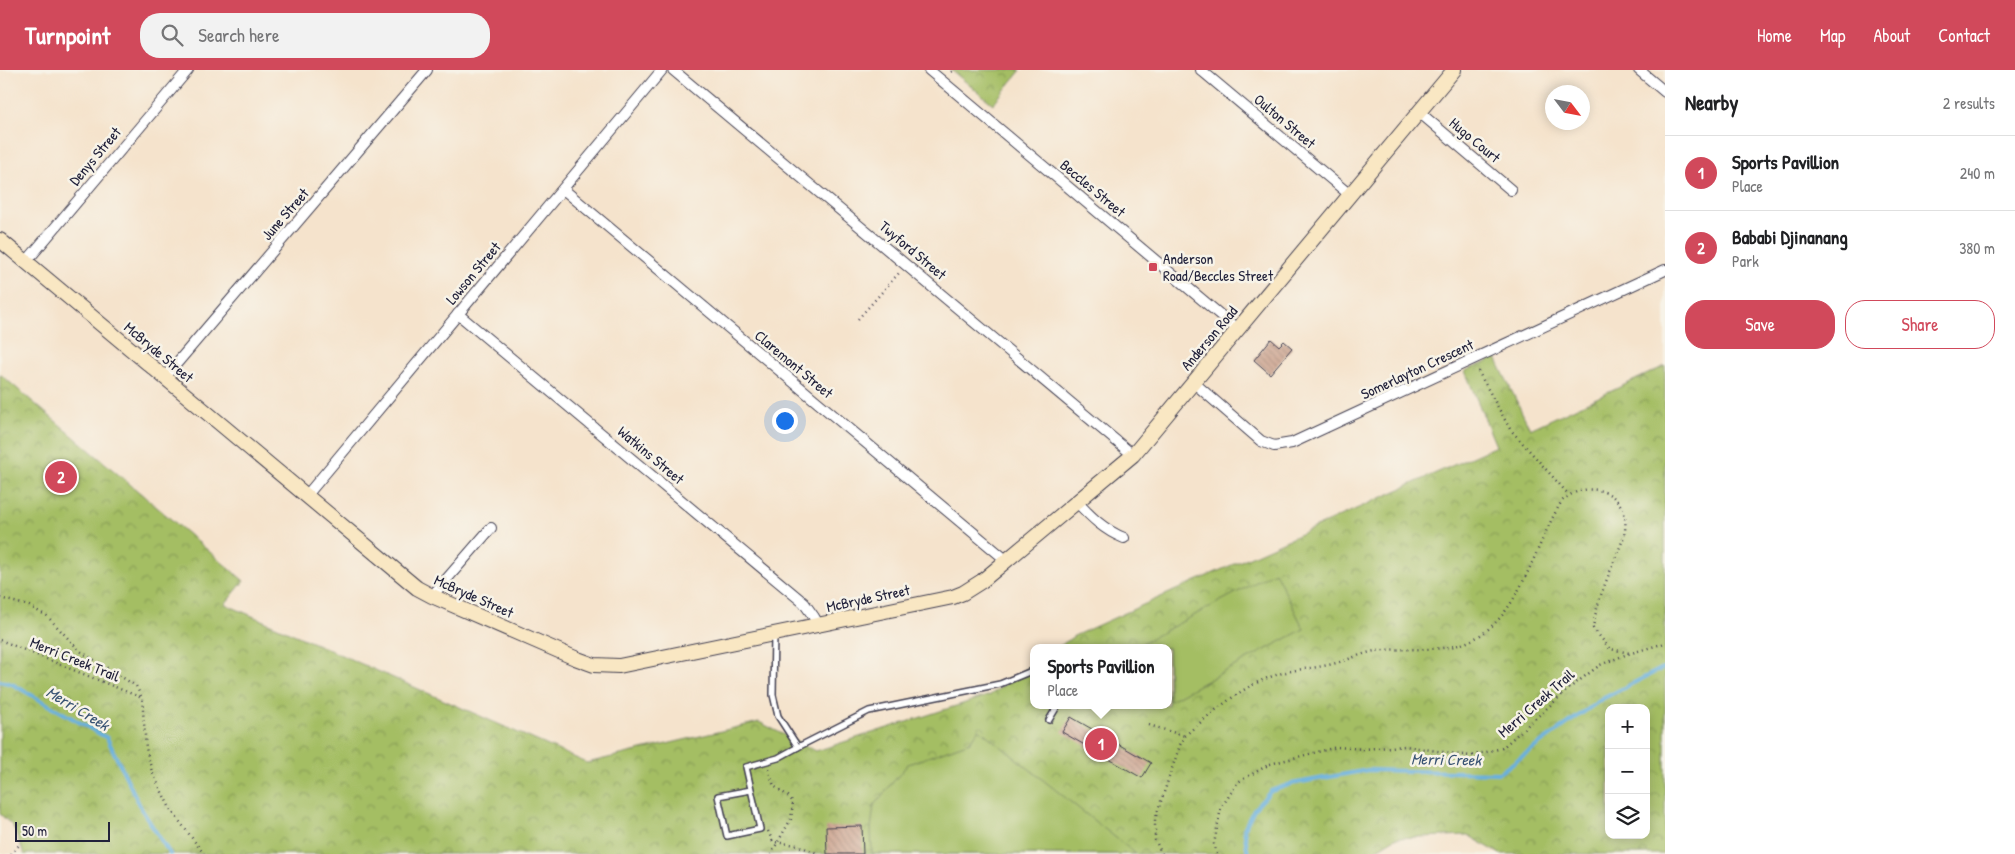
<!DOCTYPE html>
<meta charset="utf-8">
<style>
:root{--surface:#fff;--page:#f2f2f2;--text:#202124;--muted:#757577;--line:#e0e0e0;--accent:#d1495b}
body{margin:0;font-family:"Patrick Hand",sans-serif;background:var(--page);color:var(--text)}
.controls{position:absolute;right:15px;bottom:15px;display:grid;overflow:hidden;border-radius:10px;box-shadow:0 2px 12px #0003}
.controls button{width:45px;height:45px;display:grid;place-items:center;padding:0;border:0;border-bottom:1px solid var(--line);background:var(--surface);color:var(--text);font:25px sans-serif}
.compass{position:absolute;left:1545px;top:15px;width:45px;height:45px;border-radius:50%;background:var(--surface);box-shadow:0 2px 12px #0003;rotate:122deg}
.scale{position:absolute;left:15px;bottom:12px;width:95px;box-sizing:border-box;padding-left:5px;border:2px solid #22223b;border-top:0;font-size:14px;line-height:18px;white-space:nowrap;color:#22223b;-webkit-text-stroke:4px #f7f3e8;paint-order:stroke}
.you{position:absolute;left:784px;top:350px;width:18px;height:18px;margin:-12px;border:4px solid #fff;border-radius:50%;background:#1a73e8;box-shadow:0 0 0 8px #1a73e833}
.badge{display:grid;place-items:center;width:32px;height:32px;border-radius:50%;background:var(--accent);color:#fff;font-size:16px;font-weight:700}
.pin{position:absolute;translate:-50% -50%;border:2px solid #fff;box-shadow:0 1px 5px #0006}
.popup{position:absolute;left:1030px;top:574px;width:142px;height:65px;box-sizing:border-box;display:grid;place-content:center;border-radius:10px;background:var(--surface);filter:drop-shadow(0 1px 4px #0005);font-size:16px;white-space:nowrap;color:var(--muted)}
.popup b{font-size:19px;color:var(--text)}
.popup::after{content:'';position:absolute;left:50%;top:100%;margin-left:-10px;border:10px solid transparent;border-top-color:var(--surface)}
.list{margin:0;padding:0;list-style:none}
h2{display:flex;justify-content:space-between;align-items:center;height:65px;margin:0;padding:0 20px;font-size:21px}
h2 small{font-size:16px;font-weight:400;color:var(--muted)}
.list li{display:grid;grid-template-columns:32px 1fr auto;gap:15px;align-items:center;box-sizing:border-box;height:75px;padding:0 20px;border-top:1px solid var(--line)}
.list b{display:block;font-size:19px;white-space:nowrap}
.list p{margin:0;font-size:16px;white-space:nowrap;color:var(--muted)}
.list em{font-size:16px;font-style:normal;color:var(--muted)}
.actions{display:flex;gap:10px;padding:15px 20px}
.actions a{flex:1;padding:11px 0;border:1px solid var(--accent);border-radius:20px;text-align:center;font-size:18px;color:var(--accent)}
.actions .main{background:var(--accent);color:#fff}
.icon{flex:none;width:28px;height:28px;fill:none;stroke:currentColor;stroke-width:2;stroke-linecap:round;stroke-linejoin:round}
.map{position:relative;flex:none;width:1665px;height:784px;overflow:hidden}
header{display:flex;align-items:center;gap:30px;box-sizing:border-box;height:70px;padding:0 25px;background:var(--accent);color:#fff}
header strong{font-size:24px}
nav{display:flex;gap:28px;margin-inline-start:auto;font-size:18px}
.search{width:350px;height:45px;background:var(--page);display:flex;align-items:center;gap:12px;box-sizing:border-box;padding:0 18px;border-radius:20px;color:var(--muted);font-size:19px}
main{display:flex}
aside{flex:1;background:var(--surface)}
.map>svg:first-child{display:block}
</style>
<header>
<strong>Turnpoint</strong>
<div class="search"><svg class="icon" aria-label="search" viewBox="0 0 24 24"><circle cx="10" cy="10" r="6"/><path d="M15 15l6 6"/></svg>Search here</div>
<nav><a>Home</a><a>Map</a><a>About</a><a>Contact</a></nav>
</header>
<main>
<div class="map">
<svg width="1665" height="784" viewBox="0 0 1665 784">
<defs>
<pattern id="park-crowns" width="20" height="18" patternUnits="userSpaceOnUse" patternTransform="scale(1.25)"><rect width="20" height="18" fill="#a4be64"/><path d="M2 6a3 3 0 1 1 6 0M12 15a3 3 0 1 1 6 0" fill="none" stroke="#859a54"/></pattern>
<pattern id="building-back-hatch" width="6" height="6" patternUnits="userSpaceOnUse" patternTransform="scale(1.25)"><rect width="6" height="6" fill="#c99d88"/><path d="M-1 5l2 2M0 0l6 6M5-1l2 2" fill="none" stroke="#a38070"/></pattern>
</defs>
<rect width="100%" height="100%" fill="#f7f3e8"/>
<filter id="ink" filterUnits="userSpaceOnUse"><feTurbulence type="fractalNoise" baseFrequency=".02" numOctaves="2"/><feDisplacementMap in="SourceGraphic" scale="10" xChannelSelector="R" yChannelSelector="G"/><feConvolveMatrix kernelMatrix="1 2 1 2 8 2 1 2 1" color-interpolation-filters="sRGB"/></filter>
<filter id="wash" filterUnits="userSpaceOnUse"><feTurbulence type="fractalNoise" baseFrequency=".0096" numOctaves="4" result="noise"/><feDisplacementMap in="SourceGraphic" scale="20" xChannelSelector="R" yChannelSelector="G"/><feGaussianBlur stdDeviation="1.12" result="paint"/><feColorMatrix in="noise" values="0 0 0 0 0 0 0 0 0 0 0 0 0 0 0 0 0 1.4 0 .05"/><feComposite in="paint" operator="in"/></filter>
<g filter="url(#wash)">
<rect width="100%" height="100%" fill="#f5e3cc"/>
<g fill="url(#park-crowns)" stroke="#637050" fill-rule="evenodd">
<path d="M951 0H1021L993 34Z"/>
<path d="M1496 288 1530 359 1665 296V784H1500L1468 765 1395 768 1369 784H24L13 756 0 744V304L244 511 225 534 587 693 759 652 816 681 990 625 1033 594 1034 635H1168V578H1057L1074 566 1496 376 1465 301ZM1609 638H1646V765H1609Z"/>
</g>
<g fill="#a4be64" stroke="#637050">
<path d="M1275 502 1304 559 1169 631 1168 578H1133Z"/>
<path d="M979 659 1136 784H872L871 758 874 735 908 694 970 672Z"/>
</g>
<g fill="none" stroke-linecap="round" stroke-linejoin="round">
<g stroke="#67b0df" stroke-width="4">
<path d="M0 611 12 614 107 668 142 740 170 784"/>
<path d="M1248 784 1244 759 1254 739 1271 721 1291 714 1368 700 1499 703 1602 629 1665 597"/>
</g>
</g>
<g id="blocks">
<g fill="url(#building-back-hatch)">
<path d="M1271 269 1279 276 1284 271 1292 278 1270 304 1254 290Z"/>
<path d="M1071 647 1151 693 1142 708 1062 662Z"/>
<path d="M862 756 863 784H827L826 757Z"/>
</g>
</g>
</g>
<g filter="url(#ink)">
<use href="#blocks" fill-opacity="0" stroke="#423f51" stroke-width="1"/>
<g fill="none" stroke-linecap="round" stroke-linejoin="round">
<defs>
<g id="lane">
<path d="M774 564 773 625 778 646 798 677 869 641 1000 614 1034 600"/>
<path d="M1049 650 1058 635"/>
<path d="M751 720 718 726 727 766 760 759 746 697 778 688 798 677"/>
</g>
<g id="street">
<path d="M673 0 1133 385"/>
<path d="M929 0 1237 259"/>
<path d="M1201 0 1350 125"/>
<path d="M1639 0 1665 22"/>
<path d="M1419 42 1511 120"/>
<path d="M563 119 1006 490"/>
<path d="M26 192 188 0"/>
<path d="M458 244 804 533 814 547 818 554"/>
<path d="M165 307 427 0"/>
<path d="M1193 312 1261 371 1274 376 1292 373 1665 200"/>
<path d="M307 425 662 0"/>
<path d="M1077 432C1091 447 1104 460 1124 468"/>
<path d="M432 526 491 458"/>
</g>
<path id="secondary" d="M0 170 417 518 432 526 575 588 594 595 619 596 953 527 963 523 982 511 1133 385 1454 0"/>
</defs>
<use href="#lane" stroke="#423f51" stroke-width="8"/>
<use href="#street" stroke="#423f51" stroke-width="12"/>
<use href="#secondary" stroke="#423f51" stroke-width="16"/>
<g stroke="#423f51" stroke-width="2.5" stroke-dasharray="1 4" stroke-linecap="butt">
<path d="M951 2 954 0"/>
<path d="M858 249 899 203"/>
<path d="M1478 301 1510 359 1569 425"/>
<path d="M0 528 29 536 47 546 80 581 136 616 142 628 146 678 152 702 171 740 204 784"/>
<path d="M0 570 142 628"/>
<path d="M1149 655 1185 666"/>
<path d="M768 699 774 716 788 726 793 732 791 749 771 784"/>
<path d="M768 761 773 772 797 775 819 784"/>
<path d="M11 784 20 774"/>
<path d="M1162 784 1155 770V749L1180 675 1185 666 1190 661C1216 640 1243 615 1276 605 1293 599 1310 599 1328 595 1344 592 1359 584 1375 581 1421 575 1460 590 1497 551 1525 522 1540 466 1562 431 1588 407 1630 422 1625 460 1624 469 1619 479 1615 489 1606 512 1596 534 1593 558L1610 579 1630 583"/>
<path d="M1217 784 1214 774 1221 738 1238 712 1270 694 1337 677 1363 679 1405 676 1470 686 1502 678 1572 616 1600 595 1625 585 1665 573"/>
</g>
<use href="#lane" stroke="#fff" stroke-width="5"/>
<use href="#street" stroke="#fff" stroke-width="10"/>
<use href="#secondary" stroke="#f9e7c3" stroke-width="14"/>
</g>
</g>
<rect fill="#d1495b" stroke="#f7f3e8" stroke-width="2" x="1148" y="192" width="10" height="10" rx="2.5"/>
<g text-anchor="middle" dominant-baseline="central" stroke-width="5" stroke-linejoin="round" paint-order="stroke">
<g font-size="15" fill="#22223b" stroke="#f7f3e8">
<text transform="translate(1285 51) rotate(40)">Oulton Street</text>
<text transform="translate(1475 70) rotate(40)">Hugo Court</text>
<text transform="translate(95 86) rotate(-50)">Denys Street</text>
<text transform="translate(1093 118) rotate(40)">Beccles Street</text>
<text transform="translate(285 144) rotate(-49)">June Street</text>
<text transform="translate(913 180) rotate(40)">Twyford Street</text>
<text transform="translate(473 203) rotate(-50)">Lowson Street</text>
<text transform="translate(1209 268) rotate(-50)">Anderson Road</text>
<text transform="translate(159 282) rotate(40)">McBryde Street</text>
<text transform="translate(794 294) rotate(40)">Claremont Street</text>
<text transform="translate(1417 299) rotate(-25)">Somerlayton Crescent</text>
<text transform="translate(651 385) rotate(40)">Watkins Street</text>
<text transform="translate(474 526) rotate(24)">McBryde Street</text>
<text transform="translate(868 528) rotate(-12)">McBryde Street</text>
<text transform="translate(75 589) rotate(22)">Merri Creek Trail</text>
<text transform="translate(1536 633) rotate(-41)">Merri Creek Trail</text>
</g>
<g font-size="15" fill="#22223b" stroke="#f7f3e8" text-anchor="start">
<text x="1163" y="188">Anderson<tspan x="1163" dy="17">Road/Beccles Street</tspan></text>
</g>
<g font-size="16" font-style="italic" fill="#3a5474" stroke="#f7f3e8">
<text transform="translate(78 638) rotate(31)">Merri Creek</text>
<text transform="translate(1446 689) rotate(1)">Merri Creek</text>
</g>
</g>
</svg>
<div class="controls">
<button>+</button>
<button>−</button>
<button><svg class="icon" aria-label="layers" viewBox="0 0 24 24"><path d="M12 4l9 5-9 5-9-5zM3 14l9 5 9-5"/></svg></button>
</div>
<svg class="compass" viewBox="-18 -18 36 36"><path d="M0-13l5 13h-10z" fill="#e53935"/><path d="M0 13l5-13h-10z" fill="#757577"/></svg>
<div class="scale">50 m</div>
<div class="you"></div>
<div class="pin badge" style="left:1101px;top:674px">1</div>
<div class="popup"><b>Sports Pavillion</b>Place</div>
<div class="pin badge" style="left:61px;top:407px">2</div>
</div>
<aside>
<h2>Nearby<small>2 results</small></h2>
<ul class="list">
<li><span class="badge">1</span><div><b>Sports Pavillion</b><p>Place</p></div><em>240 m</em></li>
<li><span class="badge">2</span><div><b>Bababi Djinanang</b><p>Park</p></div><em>380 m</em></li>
</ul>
<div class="actions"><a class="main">Save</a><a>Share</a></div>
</aside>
</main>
